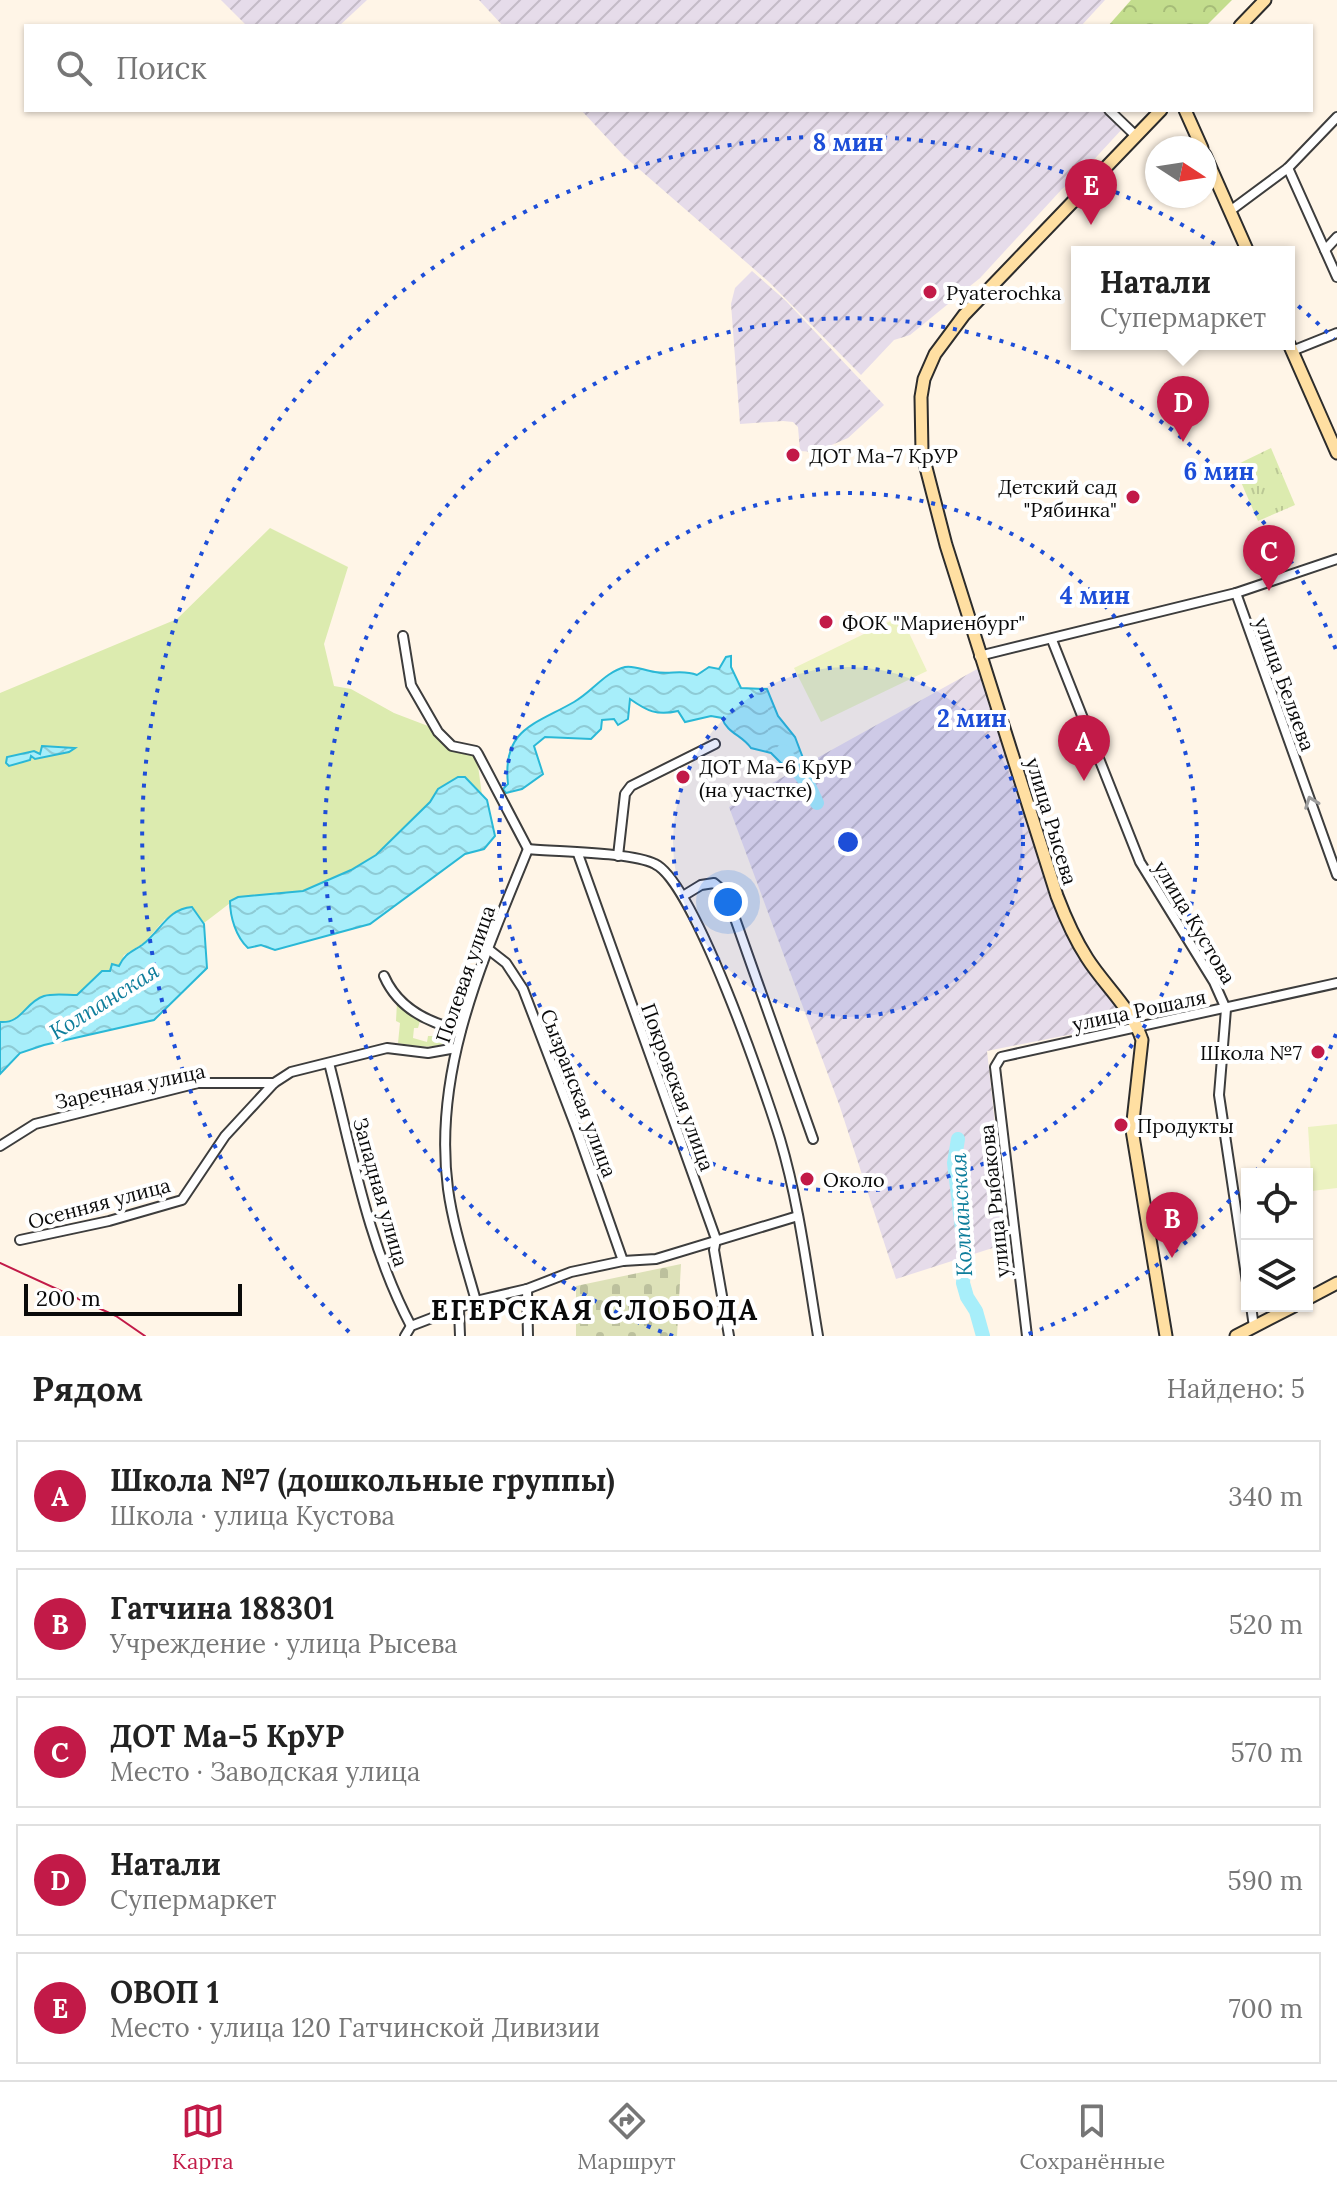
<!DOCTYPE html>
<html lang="ru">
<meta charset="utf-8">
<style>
:root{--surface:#fff;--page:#f2f2f2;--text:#222;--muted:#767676;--line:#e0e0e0;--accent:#c21a48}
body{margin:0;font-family:Lora,serif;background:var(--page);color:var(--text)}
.controls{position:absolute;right:24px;bottom:24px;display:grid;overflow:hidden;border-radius:0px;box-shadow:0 2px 6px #0004}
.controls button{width:72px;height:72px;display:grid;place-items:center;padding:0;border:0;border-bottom:2px solid var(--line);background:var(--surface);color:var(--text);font:40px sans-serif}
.compass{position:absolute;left:1145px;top:136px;width:72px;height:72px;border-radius:50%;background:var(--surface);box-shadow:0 2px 6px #0004;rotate:102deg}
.scale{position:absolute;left:24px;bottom:20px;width:218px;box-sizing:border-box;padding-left:8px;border:4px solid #0a0a0a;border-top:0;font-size:22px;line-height:28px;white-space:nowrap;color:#0a0a0a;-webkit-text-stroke:6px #fff;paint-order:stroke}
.you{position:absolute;left:728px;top:902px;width:28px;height:28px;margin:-20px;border:6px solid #fff;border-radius:50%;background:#1a73e8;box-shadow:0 0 0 12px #1a73e833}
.badge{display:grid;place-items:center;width:52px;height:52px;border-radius:50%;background:var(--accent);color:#fff;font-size:26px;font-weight:700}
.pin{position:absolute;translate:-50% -66px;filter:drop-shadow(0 2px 4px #0008)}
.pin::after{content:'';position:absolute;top:42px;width:28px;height:24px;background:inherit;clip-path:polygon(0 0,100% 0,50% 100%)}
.popup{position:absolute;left:1071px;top:246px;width:224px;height:104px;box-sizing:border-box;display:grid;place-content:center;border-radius:0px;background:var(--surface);filter:drop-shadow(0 2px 6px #0005);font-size:26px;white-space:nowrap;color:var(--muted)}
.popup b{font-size:30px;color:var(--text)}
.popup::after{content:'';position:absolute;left:50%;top:100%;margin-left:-16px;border:16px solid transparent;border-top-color:var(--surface)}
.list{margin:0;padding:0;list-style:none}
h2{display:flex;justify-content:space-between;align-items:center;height:104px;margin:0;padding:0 32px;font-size:34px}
h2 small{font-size:26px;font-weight:400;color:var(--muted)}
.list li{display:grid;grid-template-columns:52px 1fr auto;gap:24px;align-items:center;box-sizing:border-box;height:112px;margin:0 16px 16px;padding:0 16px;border:2px solid var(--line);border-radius:0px}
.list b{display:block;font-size:30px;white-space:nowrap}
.list p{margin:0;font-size:26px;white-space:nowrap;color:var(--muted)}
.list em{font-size:26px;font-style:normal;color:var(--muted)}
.icon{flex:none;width:44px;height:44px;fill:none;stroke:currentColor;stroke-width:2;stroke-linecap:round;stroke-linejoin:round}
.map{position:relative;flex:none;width:1337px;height:1336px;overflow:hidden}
.search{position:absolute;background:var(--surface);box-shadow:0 2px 6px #0004;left:24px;right:24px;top:24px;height:88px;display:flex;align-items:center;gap:20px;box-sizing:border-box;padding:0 28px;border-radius:0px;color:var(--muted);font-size:30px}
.sheet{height:744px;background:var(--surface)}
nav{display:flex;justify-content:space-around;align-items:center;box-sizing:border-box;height:112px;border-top:2px solid var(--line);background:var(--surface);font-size:22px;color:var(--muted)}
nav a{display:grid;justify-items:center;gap:4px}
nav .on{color:var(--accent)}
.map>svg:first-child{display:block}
</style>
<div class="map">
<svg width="1337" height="1336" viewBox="0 0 1337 1336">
<defs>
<pattern id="industrial-furrows" width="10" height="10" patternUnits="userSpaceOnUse" patternTransform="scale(2)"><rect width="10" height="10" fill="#e6dcea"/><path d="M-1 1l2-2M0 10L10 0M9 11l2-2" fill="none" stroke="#c4bbc7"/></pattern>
<pattern id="forest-crowns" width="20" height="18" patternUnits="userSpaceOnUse" patternTransform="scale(2)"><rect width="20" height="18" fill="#c3dd8d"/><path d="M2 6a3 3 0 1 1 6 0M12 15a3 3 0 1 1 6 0" fill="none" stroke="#a6bc78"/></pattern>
<pattern id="cemetery-stones" width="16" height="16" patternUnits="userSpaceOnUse" patternTransform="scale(2)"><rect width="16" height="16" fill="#dde1b8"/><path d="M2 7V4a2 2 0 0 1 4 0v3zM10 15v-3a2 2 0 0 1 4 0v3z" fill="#bcc09d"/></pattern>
<pattern id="park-tufts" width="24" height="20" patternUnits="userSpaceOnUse" patternTransform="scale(2)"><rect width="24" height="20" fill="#dcebaf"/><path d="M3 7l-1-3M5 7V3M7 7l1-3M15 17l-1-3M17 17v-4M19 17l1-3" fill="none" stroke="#bbc895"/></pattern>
<pattern id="water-waves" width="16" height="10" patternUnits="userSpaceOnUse" patternTransform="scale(2)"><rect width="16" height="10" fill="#a7eefa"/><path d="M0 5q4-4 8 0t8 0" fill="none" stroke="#8ecbd5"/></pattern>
</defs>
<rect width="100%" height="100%" fill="#fff5e7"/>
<g fill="url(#industrial-furrows)">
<path d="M221 0H367L339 26H247Z"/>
<path d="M479 0H1105L1081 26H503Z"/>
<path d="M581 110H1105L1123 128 1076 179 1062 189 980 278 910 335 894 340 861 375 769 282 624 156Z"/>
<path d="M752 271 786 301 884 405 848 438 815 452 800 451 798 427 793 422 783 421 740 424 731 304 735 288Z"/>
<path d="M979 668 1060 921 1082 960 1128 1023 987 1051 1008 1243 896 1279 840 1107 729 807Z"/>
</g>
<g fill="#dcebaf">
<path d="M270 528 348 567 324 644 334 686 351 689 394 713 428 726 452 746 476 751 482 795 466 778H457L438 789 430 802 376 855 351 870 303 891 238 897 204 923 194 912 165 919 144 943 124 955 119 966 110 971H102L77 995H45L32 1002 21 1017 4 1024 0 1022V693L177 619Z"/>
<path d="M397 1002 420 1021 418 1028H414L413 1038 427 1042 428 1036H448L449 1031 455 1037C437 1051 419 1046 398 1043L400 1023 396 1021Z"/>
</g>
<path fill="url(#forest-crowns)" d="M1131 0H1232L1206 26H1108Z"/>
<path fill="url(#cemetery-stones)" d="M681 1264 677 1336H576V1286Z"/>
<path fill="url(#park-tufts)" d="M1271 448 1295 505 1258 521 1234 466Z"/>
<g fill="#ecf2c1">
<path d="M901 616 927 671 821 722 794 668Z"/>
<path d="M1337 1124V1188L1312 1191 1308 1127Z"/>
</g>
<g fill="url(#water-waves)" stroke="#2ab8d6" stroke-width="2">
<path d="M731 656V667L741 688 767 689 778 716 795 737 806 766 781 763 771 753 751 748C742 735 727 733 722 718L711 716 685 722 678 711C657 716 647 711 630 699L628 719 618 725 614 719 602 720 601 729 591 739 545 737 534 746 543 774 522 789 506 793 503 789 508 784C502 729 534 725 574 702 592 692 605 672 625 667 634 665 645 671 655 672 670 675 682 669 697 675L709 667 719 669 726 657Z"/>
<path d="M42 746 75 748 69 752 35 759 31 756 30 760 9 766 6 763 7 757 34 751 40 754Z"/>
<path d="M458 777H465L487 800 495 836 484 849 465 854 370 924 275 950 261 945 248 948C236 937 230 917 230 901L238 897 303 891 351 870 376 855 430 802 438 789Z"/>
<path d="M192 907 204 924 207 968 154 1020 44 1045 20 1053 0 1074V1022C22 1024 25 1002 44 996 53 993 67 995 77 995L102 971H110L112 964 119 966C125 953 132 952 142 945 161 931 167 909 192 907Z"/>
</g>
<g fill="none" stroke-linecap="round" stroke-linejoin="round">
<g stroke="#a7eefa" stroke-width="14">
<path d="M783 751 809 786 817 803"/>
<path d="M958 1139 954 1163 965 1254 963 1283 967 1297 976 1311 983 1336"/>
</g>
<defs>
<g id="street">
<path d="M1109 110 1136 136"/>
<path d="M1288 168 1337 277"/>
<path d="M1230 211 1288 168 1337 117"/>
<path d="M1325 250 1337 237"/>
<path d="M1292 351 1337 333"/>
<path d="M1236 593 1337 875"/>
<path d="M403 636 411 685 438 732 452 746 476 751 478 754 528 849"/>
<path d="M1052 640 1140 862 1214 982 1226 1009 1219 1095 1247 1282"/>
<path d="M979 656 1236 593 1337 559"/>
<path d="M528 849C558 852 632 852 655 864 694 882 765 1090 780 1139 799 1203 807 1270 818 1336"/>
<path d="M578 854 716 1239 714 1250 729 1336"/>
<path d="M618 856 625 794 631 786 715 744"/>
<path d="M683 896 701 885 714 883 726 893 813 1139"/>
<path d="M488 949 506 963 523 989 577 1130 623 1261"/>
<path d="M384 976C398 1008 427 1023 461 1030"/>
<path d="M329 1063C352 1152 368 1245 411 1326"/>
<path d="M0 1146 35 1124 198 1083H274"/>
<path d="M20 1240 109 1221 182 1200 225 1136 274 1083 291 1072 387 1048 428 1053 456 1048"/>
<path d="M527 1289 528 1336"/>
<path d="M476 1301C466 1265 453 1226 448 1189 432 1069 484 958 528 849"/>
<path d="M1251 1306 1254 1327"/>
<path d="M459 1309 460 1336"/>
<path d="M405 1336 411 1326 476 1301 527 1289 571 1272 623 1261 656 1259 798 1216"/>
<path d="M1027 1336 995 1067 1001 1057 1337 983"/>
</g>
<g id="secondary">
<path d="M1240 26 1265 0"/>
<path d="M1161 110 964 315 935 354 924 379 921 397 922 452 946 545 1057 896C1065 917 1074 938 1087 958 1104 985 1132 1009 1142 1040L1132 1130 1166 1336"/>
<path d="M1185 110 1202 148"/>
<path d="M1205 155 1248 252"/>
<path d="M1289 344 1337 453"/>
<path d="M1307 1299 1337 1283"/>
<path d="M1236 1336 1294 1306"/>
</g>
</defs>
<use href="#street" stroke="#3d3d3d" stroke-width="12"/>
<use href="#secondary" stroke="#2c2c2c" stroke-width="15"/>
<use href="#street" stroke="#fff" stroke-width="8"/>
<use href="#secondary" stroke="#ffdfa2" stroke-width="11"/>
<path stroke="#c21a48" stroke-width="2" d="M0 1263 116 1316 145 1336"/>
</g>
<defs><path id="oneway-chevron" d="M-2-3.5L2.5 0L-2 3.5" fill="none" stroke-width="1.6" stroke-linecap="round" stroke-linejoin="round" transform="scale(2)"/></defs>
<use stroke="#9d9d9d" href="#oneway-chevron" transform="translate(1311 802) rotate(-110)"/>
<circle cx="848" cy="842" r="175" fill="#1d4ed8" fill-opacity=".12"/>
<g fill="none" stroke="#1d4ed8" stroke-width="4" stroke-dasharray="4 8">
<circle cx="848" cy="842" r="175"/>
<circle cx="848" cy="842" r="349"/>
<path d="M1336 1034A524 524 0 0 1 1255 1172M1246 1182A524 524 0 0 1 1023 1336M673 1336A524 524 0 1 1 1336 650"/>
<path d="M349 1332A699 699 0 0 1 1334 339"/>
</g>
<g fill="#c21a48" stroke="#fff" stroke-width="3">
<circle cx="930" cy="292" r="8"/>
<circle cx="793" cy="455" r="8"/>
<circle cx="1133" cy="497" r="8"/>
<circle cx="826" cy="622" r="8"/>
<circle cx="683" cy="777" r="8"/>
<circle cx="1318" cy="1052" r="8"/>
<circle cx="1121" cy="1125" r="8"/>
<circle cx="807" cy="1179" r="8"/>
</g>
<g text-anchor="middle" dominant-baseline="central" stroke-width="8" stroke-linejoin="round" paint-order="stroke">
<g font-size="20" fill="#0a0a0a" stroke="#fff" text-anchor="start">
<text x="946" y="292">Pyaterochka</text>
<text x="809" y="455">ДОТ Ма-7 КрУР</text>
<text x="1117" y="486" text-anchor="end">Детский сад<tspan x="1117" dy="23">"Рябинка"</tspan></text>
<text x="842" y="622">ФОК "Мариенбург"</text>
<text x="699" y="766">ДОТ Ма-6 КрУР<tspan x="699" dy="23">(на участке)</tspan></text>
<text x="1302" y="1052" text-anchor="end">Школа №7</text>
<text x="1137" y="1125">Продукты</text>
<text x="823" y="1179">Около</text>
</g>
<g font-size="20" fill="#0a0a0a" stroke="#fff">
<text transform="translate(1285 684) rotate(70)">улица Беляева</text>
<text transform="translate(1052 821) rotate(73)">улица Рысева</text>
<text transform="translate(1195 922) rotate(59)">улица Кустова</text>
<text transform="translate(465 974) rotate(-71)">Полевая улица</text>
<text transform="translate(1139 1010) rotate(-12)">улица Рошаля</text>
<text transform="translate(130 1086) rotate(-12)">Заречная улица</text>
<text transform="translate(678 1087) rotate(70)">Покровская улица</text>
<text transform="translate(579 1093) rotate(69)">Сызранская улица</text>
<text transform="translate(381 1192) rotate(74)">Западная улица</text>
<text transform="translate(994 1201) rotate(-96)">улица Рыбакова</text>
<text transform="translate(99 1203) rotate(-15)">Осенняя улица</text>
</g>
<g font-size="22" font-style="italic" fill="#0d7d9b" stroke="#fff">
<text transform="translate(104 1001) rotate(-32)">Колпанская</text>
<text transform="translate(961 1215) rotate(-93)">Колпанская</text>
</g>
<g font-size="28" font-weight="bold" letter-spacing="2" fill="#0a0a0a" stroke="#fff">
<text x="595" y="1310">ЕГЕРСКАЯ СЛОБОДА</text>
</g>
</g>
<circle cx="848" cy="842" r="12" fill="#1d4ed8" stroke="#fff" stroke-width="4"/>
<g font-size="24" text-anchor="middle" font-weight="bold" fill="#1d4ed8" stroke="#fff" stroke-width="8" stroke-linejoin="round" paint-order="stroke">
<text x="848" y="151">8 мин</text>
<text x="1219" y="480">6 мин</text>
<text x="1095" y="604">4 мин</text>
<text x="972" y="727">2 мин</text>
</g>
</svg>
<div class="controls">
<button><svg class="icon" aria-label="locate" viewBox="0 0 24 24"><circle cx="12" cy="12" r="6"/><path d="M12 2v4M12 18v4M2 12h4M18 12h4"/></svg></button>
<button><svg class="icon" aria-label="layers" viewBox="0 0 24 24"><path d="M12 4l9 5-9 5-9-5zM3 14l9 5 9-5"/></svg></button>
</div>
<svg class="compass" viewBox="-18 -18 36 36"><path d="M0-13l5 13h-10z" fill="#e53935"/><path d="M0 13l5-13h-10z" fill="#767676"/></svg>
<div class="scale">200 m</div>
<div class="you"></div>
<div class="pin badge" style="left:1084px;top:781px">A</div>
<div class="pin badge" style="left:1172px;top:1258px">B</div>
<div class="pin badge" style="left:1269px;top:591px">C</div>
<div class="pin badge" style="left:1183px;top:442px">D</div>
<div class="popup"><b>Натали</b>Супермаркет</div>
<div class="pin badge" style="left:1091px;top:225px">E</div>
<div class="search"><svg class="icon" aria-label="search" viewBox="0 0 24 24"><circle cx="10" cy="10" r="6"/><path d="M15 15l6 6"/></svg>Поиск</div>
</div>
<section class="sheet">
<h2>Рядом<small>Найдено: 5</small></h2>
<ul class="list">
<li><span class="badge">A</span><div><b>Школа №7 (дошкольные группы)</b><p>Школа · улица Кустова</p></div><em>340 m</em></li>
<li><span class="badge">B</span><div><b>Гатчина 188301</b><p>Учреждение · улица Рысева</p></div><em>520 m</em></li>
<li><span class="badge">C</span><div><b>ДОТ Ма-5 КрУР</b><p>Место · Заводская улица</p></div><em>570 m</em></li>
<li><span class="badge">D</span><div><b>Натали</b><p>Супермаркет</p></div><em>590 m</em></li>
<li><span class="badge">E</span><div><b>ОВОП 1</b><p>Место · улица 120 Гатчинской Дивизии</p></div><em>700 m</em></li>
</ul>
</section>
<nav>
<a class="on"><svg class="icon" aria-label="map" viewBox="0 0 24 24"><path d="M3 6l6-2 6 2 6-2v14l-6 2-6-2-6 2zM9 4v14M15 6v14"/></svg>Карта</a>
<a><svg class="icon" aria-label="directions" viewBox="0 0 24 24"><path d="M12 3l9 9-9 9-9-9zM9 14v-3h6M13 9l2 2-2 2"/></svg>Маршрут</a>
<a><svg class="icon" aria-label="saved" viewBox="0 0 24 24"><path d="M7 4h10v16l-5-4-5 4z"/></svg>Сохранённые</a>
</nav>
